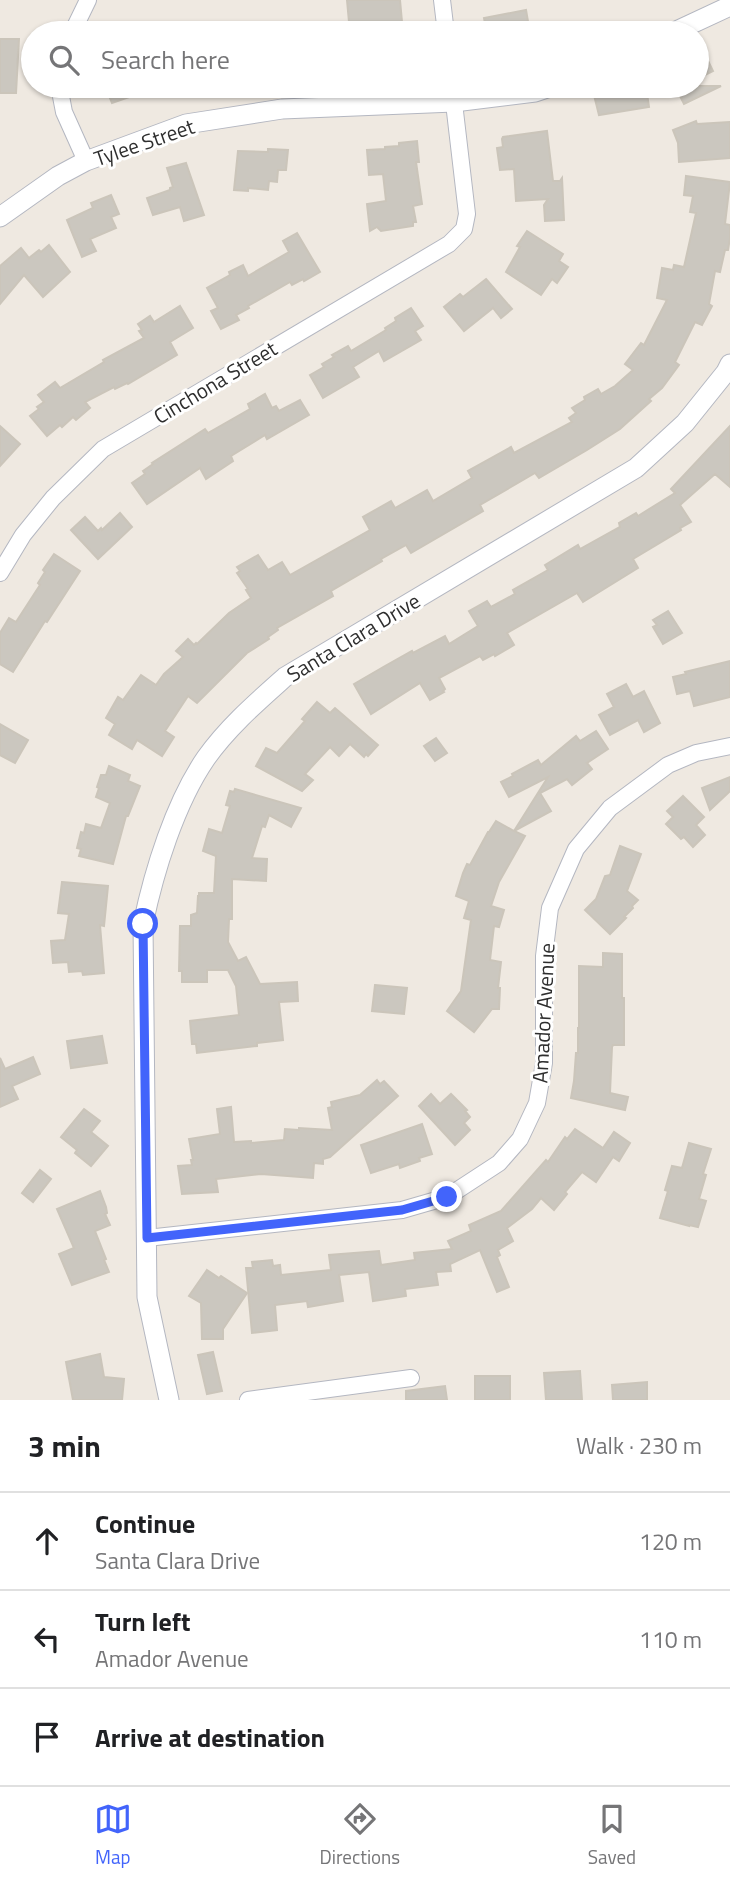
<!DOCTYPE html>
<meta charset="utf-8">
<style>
:root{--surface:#fff;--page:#f2f2f2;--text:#202124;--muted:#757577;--line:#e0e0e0;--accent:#4264fb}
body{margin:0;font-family:"Titillium Web",sans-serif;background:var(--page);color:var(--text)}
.stop{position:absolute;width:21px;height:21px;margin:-16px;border:5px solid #4264fb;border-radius:50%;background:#fff}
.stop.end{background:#4264fb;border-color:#fff;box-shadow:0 2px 7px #0008}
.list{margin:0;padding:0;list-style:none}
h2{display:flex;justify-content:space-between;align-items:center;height:91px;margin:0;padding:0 28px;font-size:30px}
h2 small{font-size:23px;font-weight:400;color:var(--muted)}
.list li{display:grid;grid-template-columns:46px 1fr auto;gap:21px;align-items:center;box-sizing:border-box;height:98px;padding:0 28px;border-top:2px solid var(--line)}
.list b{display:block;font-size:26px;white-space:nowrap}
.list p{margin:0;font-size:23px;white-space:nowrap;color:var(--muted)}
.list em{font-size:23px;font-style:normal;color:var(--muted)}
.icon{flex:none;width:38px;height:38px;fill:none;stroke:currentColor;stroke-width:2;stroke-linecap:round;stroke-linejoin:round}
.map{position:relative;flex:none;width:730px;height:1400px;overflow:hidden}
.search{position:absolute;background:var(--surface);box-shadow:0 2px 5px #0004;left:21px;right:21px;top:21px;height:77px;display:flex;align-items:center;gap:18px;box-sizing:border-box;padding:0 24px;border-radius:38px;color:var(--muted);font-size:26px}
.sheet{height:385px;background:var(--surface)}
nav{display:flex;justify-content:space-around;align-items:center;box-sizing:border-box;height:98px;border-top:2px solid var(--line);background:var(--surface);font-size:19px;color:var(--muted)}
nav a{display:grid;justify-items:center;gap:4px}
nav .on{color:var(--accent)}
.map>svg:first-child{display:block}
</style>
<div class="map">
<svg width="730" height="1400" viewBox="0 0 730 1400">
<rect width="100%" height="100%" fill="#efe9e1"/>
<g fill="#cbc7bf" stroke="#cbc5ba" stroke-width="2">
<path d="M347 0H400L403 33H350Z"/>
<path d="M526 10 530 33H487L484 18Z"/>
<path d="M697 38 713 71 697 79Z"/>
<path d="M0 39H19L16 93H0Z"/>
<path d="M105 86H126L129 97 112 103Z"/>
<path d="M675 86H721L684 104Z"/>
<path d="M646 87 649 107 599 115 594 95Z"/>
<path d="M696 121 697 124 730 122V158L679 162 678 143 673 130Z"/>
<path d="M547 131 553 181H560L562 178 564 220 545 221 544 205 548 199 516 201 514 169 500 170 497 148 503 147 502 139 503 137Z"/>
<path d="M417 141 419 162H416L422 204 413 206 416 222H413V226L381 231 377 227 370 231 367 204 386 201 383 174 369 175 367 150 385 149V147L399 146V143Z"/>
<path d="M268 149 288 150 286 170H278L277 182 269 181 268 190 248 188V191L234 190 238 151 268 152Z"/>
<path d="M186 163 204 215 184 221 180 207 153 215 147 198 170 190V188L173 187 167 168Z"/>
<path d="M686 176 730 182 725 224 730 225V238L728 250H725L720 272 715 271 709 304 712 306 702 325 695 322 675 362 679 365 662 388 649 399 651 401 620 429 587 450 539 478 535 473 480 505 483 511 411 553 406 545 381 559 382 561 331 591 333 596 277 628 278 630 268 637 269 639 247 653 197 703 188 696 165 731 174 737 162 756 137 740 132 749 109 735 115 724 106 718 118 697 123 700 141 675 156 685 164 674 183 657 176 651 188 639 194 645 196 643 197 644 229 613 251 598 246 590 248 589 237 573 240 571 237 567 258 555 268 570 282 562 290 575 370 530 363 517 391 501 395 508 427 490 433 501 472 478 468 471 511 447 514 453 572 422 569 418 576 413 572 408 585 400 584 397 598 389 601 394 615 386 633 370 625 364 641 343 644 345 667 300 657 298 662 268 673 270 674 265 684 267 696 213 690 212 693 196 684 195Z"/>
<path d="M111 195 119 214 111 217 116 228 90 239 96 251 82 257 67 220 93 208 91 203Z"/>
<path d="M527 231 563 254 559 261 568 267 557 283 552 279 541 295 506 272 520 247 517 246Z"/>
<path d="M297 233 320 272 304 281 303 279 292 285 290 282 248 306 249 308 236 315 239 320 221 329 211 311 218 308 207 288 230 275 229 272 243 265 248 276 289 252 283 241Z"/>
<path d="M49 245 70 272 43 297 24 275 0 304V266L21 248 29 258 39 250 41 252Z"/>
<path d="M486 279 512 309 501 318 493 308 464 331 444 307 460 294 463 297Z"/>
<path d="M180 306 193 328 170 342 177 355 128 384 127 383 115 389 114 387 85 402 90 408 76 420 73 417 62 427 60 425 47 436 30 416 39 409 37 407 44 402 38 395 55 382 60 388 104 362 103 360 144 338 139 331 142 330 138 324 150 316 154 322Z"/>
<path d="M411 308 423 326 415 331 421 340 384 361 379 351 353 367 359 377 323 398 310 375 324 367 322 364 334 357 332 355 348 346 351 351 386 330 385 328 396 321 395 318Z"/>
<path d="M265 394 272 408 276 406 279 411 300 400 309 415 267 439 265 435 231 456 233 461 206 479 200 468 147 504 132 483 145 474 143 471 153 464 152 463 205 429 208 433 250 409 248 404Z"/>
<path d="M0 426 20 444 0 466Z"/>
<path d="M730 426V487L715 474 680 505 691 522 680 528 681 530 633 559 638 568 583 602 577 593 507 633 514 645 495 656 494 654 483 660 480 656 439 678 445 689 443 691 444 692 430 700 420 683 371 714 354 684 385 666 412 651 413 653 445 636 449 644 478 626 469 611 487 601 491 607 515 594 513 590 548 570 545 565 578 545 580 549 589 544 620 527 619 523 636 513 638 516 675 493 671 489Z"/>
<path d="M120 513 132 527 98 559 71 530 85 517 98 531 101 528 102 530Z"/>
<path d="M54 554 80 571 47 622 45 621 13 672 0 664V633L9 618 16 622 40 585 38 583 45 572 43 570Z"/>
<path d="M668 611 682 633 663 644 653 627 657 625 653 620Z"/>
<path d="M730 661V697L694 706 690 691 677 694 673 677 686 674 685 672Z"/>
<path d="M626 684 633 697 644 691 660 723 644 732 638 720 610 735 599 715 614 707 607 694Z"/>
<path d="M317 702 330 713 335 708 378 745 368 756 366 754 364 757 350 744 339 756 330 747 305 774 313 780 302 791 256 766 266 748 277 753 305 721 302 719Z"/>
<path d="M0 724 28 740 15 763 0 755Z"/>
<path d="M596 731 608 749 587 763 592 769 572 785 567 779 540 793 551 811 514 831 525 836 499 882 491 906 504 910 499 927 494 926 490 960 501 962 498 988H500L499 1009H492L474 1032 447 1011 461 991 471 920 464 918 469 901 456 896 463 873 467 864 470 865 488 832H489L496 821 514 831 548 777 509 797 501 782 513 776 512 774 538 760 541 765 576 736 580 741Z"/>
<path d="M436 738 447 753 435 761 424 746Z"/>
<path d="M109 766 130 775 128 781 140 786 128 816H126L113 864 79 856 81 849 77 848 81 832 84 833 86 824 101 828 110 803 96 797 99 788 97 787 101 775H106Z"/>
<path d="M730 777V791L710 810 702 788Z"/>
<path d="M235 789 301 808 291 827 269 815 265 827 262 826 252 858 267 859 266 881 232 879V919H229L228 942 238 961 246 957 260 984 297 982 298 1001 279 1002 283 1040 257 1043V1046L197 1053 196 1044H192L190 1021 239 1015 236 986 228 970H207V982H182V971H179L180 926H191V915L197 913 198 896H199V893H214L216 856 203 851 209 829 222 833 230 806 226 805 230 791 234 792Z"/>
<path d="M683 796 704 817 696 825 705 835 693 847 684 837 681 839 666 824 673 817 667 811Z"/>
<path d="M620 846 641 854 627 891 638 900 632 906 633 908 624 917 626 918 610 934 585 910 596 899 605 876 610 875Z"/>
<path d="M62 882 108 886 104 926 100 925 104 973 83 975 82 971 69 972 68 962 53 963 51 941 65 940 69 914 58 913Z"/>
<path d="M603 953 622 954V998H624V1045H613L612 1047 610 1093 628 1097 625 1110 571 1098 574 1081 576 1053H578V1028H579V966L603 967Z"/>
<path d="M375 985 407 988 404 1014 372 1011Z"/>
<path d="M102 1036 107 1063 71 1068 67 1041Z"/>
<path d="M33 1057 40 1074 12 1086 18 1099 0 1107V1058L5 1069Z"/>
<path d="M377 1080 380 1084 384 1081 398 1096 330 1157 323 1159V1164L314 1163 313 1178 261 1174 216 1179 218 1192 182 1194 178 1166 192 1165 191 1160H193L189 1139 220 1134 217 1109 231 1107 234 1142 251 1141V1143L284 1140 285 1129 299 1130V1128L332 1130 328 1108 332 1107 331 1102 360 1095Z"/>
<path d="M431 1094 440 1104 451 1094 467 1110 465 1111 470 1117 464 1123 470 1130 455 1145 419 1106Z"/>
<path d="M84 1109 100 1121 91 1132 108 1146 91 1166 75 1153 77 1150 61 1137Z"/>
<path d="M422 1124 432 1154 419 1158 420 1161 400 1168 399 1164 371 1173 361 1145Z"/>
<path d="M575 1129 603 1148 614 1132 630 1143 619 1161 613 1157 596 1182 582 1172 565 1192 567 1194 554 1210 541 1198 532 1209 507 1228 513 1241 498 1250 500 1255 497 1257 509 1287 497 1292 480 1250 450 1264 451 1271 436 1272 438 1285 405 1289 406 1296 373 1301 369 1272 339 1275 343 1301 308 1307 307 1301 275 1305 277 1330 252 1333 246 1268H253L252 1262 272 1260 273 1266 280 1265 281 1275 331 1270 329 1255 379 1251 381 1265 415 1260 414 1253 452 1249 448 1241 471 1231 469 1225 501 1211 546 1160 548 1162 565 1137 567 1139Z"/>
<path d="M689 1143 711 1149 703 1174 706 1175 699 1199 706 1201 698 1227 689 1225V1226L660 1218 668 1191 665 1190 672 1166 682 1168Z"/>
<path d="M40 1170 51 1179 33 1202 22 1193Z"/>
<path d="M100 1191 106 1207 107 1213 105 1214 110 1225 95 1231 106 1259 104 1260 109 1272 72 1285 59 1254 74 1248 57 1209Z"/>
<path d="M207 1270 219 1278 221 1276 247 1293 223 1329V1339H202L201 1303 189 1296Z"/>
<path d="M213 1352 222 1391 207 1394 198 1355Z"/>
<path d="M100 1354 104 1377 124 1379 122 1400H73L66 1362Z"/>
<path d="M580 1371 582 1400H546L544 1373Z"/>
<rect x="475" y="1376" width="35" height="24"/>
<path d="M647 1382V1400H613L612 1385Z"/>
<path d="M445 1386 447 1400H406V1391Z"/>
</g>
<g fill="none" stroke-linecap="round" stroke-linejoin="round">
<defs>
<g id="minor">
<path d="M442 0 446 33"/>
<path d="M72 33 88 0"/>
<path d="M59 86 64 112 86 161"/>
<path d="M0 573 23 535 53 498 103 449 449 244 464 229 467 214 452 86"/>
<path d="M147 1238 402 1210 447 1197 499 1163 520 1139 537 1103 544 1063V956L550 908 576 849 610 808 668 765 696 753 730 746"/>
<path d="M248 1400 411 1378"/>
</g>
<g id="tertiary">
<path d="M672 33 730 6"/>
<path d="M0 217 58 176 86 161 186 124 282 109 454 102 535 92 553 86"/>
<path d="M169 1400 147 1297 143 924C154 871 175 803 206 758 228 727 257 702 285 677L636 468 685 423 726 372 730 364"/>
</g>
</defs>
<use href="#minor" stroke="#b4b7c1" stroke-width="18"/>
<use href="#tertiary" stroke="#b4b7c1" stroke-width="21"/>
<use href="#minor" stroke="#fff" stroke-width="16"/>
<use href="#tertiary" stroke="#fff" stroke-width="19"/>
</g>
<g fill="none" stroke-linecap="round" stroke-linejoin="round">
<path stroke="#4264fb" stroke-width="9" d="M143 924 147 1238 402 1210 447 1197"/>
</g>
<g text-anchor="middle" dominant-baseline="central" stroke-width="6" stroke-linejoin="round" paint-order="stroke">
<g font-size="21" fill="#2e2e2e" stroke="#fff">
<text transform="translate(144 142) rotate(-19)">Tylee Street</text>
<text transform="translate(215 382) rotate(-31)">Cinchona Street</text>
<text transform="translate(353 637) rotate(-31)">Santa Clara Drive</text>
<text transform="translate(543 1013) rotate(-87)">Amador Avenue</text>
</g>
</g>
</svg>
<div class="stop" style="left:143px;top:924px"></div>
<div class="stop end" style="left:447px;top:1197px"></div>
<div class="search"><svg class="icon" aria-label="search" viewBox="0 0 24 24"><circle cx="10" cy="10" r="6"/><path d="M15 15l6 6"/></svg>Search here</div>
</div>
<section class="sheet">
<h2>3 min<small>Walk · 230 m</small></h2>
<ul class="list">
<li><svg class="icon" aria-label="ahead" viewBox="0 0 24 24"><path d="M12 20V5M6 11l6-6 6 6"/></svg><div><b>Continue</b><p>Santa Clara Drive</p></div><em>120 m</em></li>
<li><svg class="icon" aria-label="left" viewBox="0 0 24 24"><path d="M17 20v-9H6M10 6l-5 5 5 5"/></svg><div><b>Turn left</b><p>Amador Avenue</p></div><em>110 m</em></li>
<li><svg class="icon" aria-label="arrive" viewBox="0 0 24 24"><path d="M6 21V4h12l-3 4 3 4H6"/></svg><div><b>Arrive at destination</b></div></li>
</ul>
</section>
<nav>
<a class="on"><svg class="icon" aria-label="map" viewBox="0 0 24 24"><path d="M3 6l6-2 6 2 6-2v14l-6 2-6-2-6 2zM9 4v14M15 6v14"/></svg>Map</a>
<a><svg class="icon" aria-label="directions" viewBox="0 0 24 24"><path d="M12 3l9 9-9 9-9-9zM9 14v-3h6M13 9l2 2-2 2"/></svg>Directions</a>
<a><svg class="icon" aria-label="saved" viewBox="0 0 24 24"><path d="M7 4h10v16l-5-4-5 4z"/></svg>Saved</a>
</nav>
